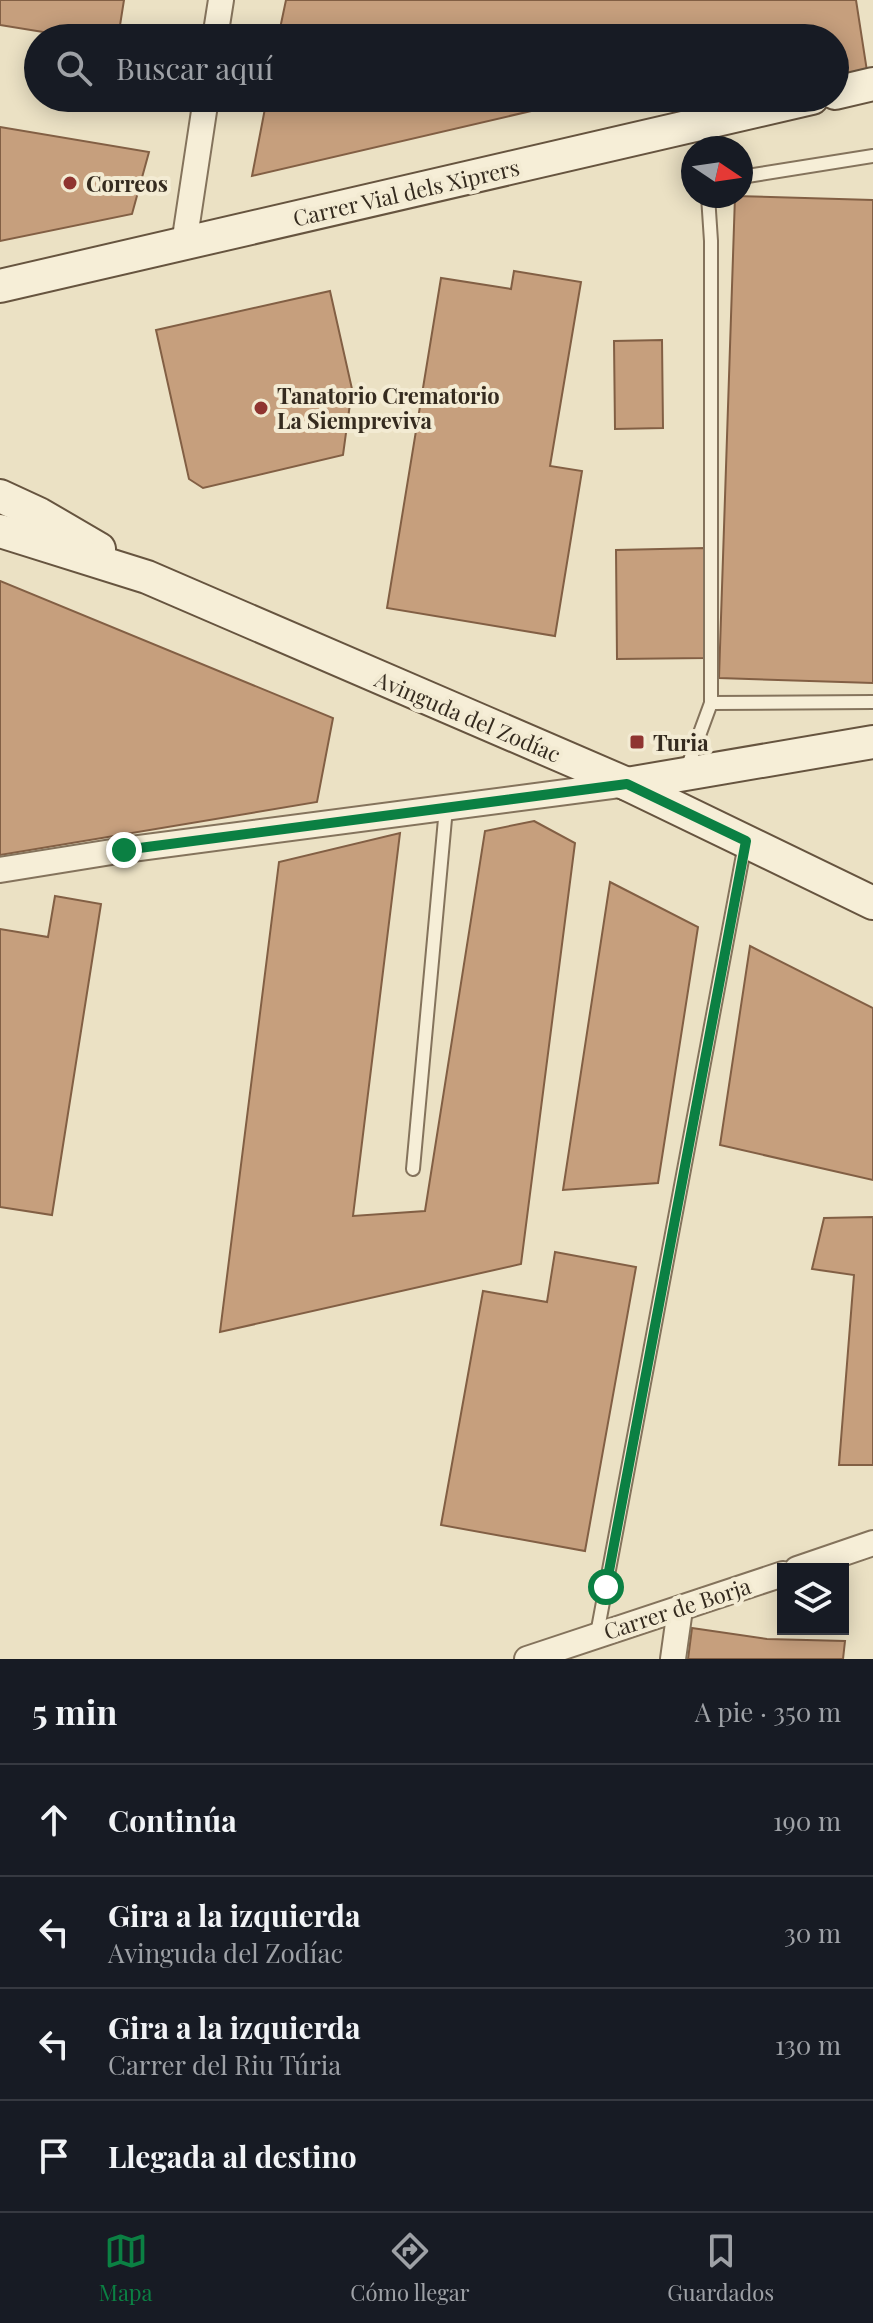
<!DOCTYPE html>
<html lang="es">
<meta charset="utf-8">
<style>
:root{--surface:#171b24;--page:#242831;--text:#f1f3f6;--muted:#9ea1a6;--line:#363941;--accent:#0b8043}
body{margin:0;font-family:"Playfair Display",serif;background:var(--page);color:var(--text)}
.controls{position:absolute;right:24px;bottom:24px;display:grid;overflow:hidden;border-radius:0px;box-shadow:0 4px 20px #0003}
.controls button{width:72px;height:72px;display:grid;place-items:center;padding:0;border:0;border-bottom:2px solid var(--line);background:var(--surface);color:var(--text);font:40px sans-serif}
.compass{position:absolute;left:681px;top:136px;width:72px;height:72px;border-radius:50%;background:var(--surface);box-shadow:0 4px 20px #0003;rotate:103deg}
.stop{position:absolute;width:24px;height:24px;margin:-18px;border:6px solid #0b8043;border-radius:50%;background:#fff}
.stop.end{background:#0b8043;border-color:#fff;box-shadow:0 2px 8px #0008}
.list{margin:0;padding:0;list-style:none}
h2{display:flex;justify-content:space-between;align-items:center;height:104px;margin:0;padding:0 32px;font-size:34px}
h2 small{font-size:26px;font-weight:400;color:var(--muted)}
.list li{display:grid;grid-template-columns:52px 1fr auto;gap:24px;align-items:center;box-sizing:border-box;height:112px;padding:0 32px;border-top:2px solid var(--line)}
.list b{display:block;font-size:30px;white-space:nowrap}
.list p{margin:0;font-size:26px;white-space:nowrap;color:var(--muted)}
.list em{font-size:26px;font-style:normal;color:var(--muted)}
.icon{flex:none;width:44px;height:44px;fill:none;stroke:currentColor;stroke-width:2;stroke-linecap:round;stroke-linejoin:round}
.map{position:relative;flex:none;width:873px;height:1659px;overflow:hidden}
.search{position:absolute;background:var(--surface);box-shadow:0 4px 20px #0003;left:24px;right:24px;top:24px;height:88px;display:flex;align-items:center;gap:20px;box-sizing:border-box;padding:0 28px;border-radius:44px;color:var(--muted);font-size:30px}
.sheet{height:552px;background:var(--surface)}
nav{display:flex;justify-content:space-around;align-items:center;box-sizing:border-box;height:112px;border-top:2px solid var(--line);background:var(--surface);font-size:22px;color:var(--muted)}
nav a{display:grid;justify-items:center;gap:4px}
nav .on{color:var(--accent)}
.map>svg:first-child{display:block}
</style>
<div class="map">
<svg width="873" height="1659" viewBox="0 0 873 1659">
<rect width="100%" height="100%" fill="#ebe1c4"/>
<g fill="#c69f7d" stroke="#825f44" stroke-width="2">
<path d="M0 0H124L118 38H80L0 25Z"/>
<path d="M286 0H856L867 71 835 81V38H278Z"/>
<path d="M267 98H587L252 176Z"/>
<path d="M0 127 149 152 132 214 0 241Z"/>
<path d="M735 196 873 200V683L719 678Z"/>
<path d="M514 271 581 282 550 466 582 471 555 636 387 608 441 278 511 289Z"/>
<path d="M330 291 352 389 343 455 203 488 189 479 156 330Z"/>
<path d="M662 340 663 428 615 429 614 341Z"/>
<path d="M705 548 706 658 617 659 616 550Z"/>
<path d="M0 581 333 718 317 802 0 855Z"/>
<path d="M534 821 575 843 521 1264 220 1332 279 862 400 833 353 1216 425 1211 485 831Z"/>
<path d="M610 882 698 927 658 1183 563 1190Z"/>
<path d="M55 896 101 904 52 1215 0 1207V929L48 937Z"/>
<path d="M750 946 873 1008V1180L720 1145Z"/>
<path d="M873 1217V1465H839L854 1275 812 1269 824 1218Z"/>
<path d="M555 1252 636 1267 585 1551 441 1525 483 1291 547 1302Z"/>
<path d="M692 1628 767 1639 845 1641 843 1659H688Z"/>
</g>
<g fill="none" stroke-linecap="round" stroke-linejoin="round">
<defs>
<g id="lane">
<path d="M705 126 706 148"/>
<path d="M741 177 873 156"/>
<path d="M708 196 711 241V703L873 702"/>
<path d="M686 771 711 703"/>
<path d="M413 1169 446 808"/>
<path d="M597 1634 745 844"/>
</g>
<g id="street">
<path d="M215 38 221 0"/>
<path d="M184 244 206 98"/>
<path d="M0 870 124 850 627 784"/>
<path d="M797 1569 873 1543"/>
<path d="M527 1659 783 1574"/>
<path d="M673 1659 680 1609"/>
</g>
<g id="secondary">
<path d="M835 93 873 84"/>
<path d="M0 286 812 98"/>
<path d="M0 496 39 514 99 549"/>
<path d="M0 531 147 577 627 784 873 903"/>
<path d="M627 784 873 742"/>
</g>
</defs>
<use href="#lane" stroke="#84735c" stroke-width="16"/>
<use href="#street" stroke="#84735c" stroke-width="28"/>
<use href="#secondary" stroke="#66543f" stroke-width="36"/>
<use href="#lane" stroke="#f6eed7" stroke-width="12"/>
<use href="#street" stroke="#f6eed7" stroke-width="24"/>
<use href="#secondary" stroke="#f6eed7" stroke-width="32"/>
</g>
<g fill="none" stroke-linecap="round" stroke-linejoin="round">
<path stroke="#0b8043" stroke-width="10" d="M124 850 627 784 746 841 606 1587"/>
</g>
<g fill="#8f3430" stroke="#f3ebd3" stroke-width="3">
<circle cx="70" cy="183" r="8"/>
<circle cx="261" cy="408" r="8"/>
<rect x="629" y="734" width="16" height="16" rx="4"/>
</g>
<g text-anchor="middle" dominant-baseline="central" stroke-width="8" stroke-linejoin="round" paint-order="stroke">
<g font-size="22" font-weight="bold" fill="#352b1f" stroke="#f3ebd3" text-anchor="start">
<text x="86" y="183">Correos</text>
<text x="277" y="395">Tanatorio Crematorio<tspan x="277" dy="25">La Siempreviva</tspan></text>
<text x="653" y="742">Turia</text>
</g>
<g font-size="22" fill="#352b1f" stroke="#f3ebd3">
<text transform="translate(406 192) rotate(-13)">Carrer Vial dels Xiprers</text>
<text transform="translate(468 716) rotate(23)">Avinguda del Zodíac</text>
<text transform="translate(677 1608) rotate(-18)">Carrer de Borja</text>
</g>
</g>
</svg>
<div class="controls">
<button><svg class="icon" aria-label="layers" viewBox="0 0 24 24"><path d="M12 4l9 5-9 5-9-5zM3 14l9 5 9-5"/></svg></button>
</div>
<svg class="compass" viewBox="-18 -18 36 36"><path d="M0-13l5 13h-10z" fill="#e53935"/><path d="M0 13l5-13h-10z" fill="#9ea1a6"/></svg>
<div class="stop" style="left:606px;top:1587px"></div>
<div class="stop end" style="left:124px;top:850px"></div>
<div class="search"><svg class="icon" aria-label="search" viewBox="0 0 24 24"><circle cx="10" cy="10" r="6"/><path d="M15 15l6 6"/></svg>Buscar aquí</div>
</div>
<section class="sheet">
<h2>5 min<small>A pie · 350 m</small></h2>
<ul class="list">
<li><svg class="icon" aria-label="ahead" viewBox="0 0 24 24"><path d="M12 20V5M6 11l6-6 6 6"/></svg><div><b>Continúa</b></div><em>190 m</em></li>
<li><svg class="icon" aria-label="left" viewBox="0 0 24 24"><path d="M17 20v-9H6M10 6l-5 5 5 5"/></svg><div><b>Gira a la izquierda</b><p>Avinguda del Zodíac</p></div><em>30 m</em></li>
<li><svg class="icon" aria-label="left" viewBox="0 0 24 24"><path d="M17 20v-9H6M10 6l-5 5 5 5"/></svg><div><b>Gira a la izquierda</b><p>Carrer del Riu Túria</p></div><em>130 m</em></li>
<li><svg class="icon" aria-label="arrive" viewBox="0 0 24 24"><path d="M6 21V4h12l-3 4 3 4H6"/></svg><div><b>Llegada al destino</b></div></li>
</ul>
</section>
<nav>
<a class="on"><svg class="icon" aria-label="map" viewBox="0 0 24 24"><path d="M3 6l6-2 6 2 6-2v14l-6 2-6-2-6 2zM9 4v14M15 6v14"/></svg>Mapa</a>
<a><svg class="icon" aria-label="directions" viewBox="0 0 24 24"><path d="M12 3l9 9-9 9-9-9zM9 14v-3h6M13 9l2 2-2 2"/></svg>Cómo llegar</a>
<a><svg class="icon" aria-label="saved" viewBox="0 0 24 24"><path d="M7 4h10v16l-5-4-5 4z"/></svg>Guardados</a>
</nav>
